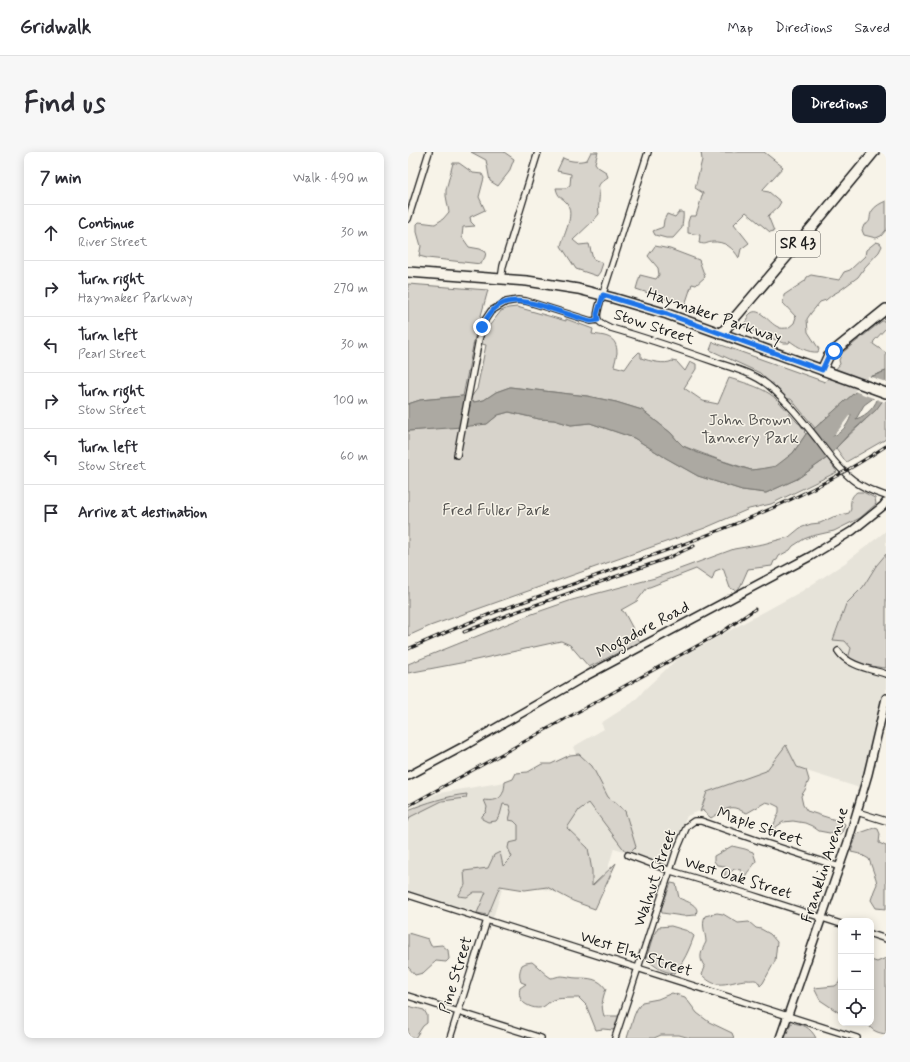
<!DOCTYPE html>
<meta charset="utf-8">
<style>
:root{--surface:#fff;--page:#f7f7f7;--text:#2b2b33;--muted:#7c7c81;--line:#e1e1e2;--accent:#111827}
body{margin:0;font-family:Mynerve,sans-serif;background:var(--page);color:var(--text)}
.controls{position:absolute;right:12px;bottom:12px;display:grid;overflow:hidden;border-radius:8px;box-shadow:0 2px 10px #0003}
.controls button{width:36px;height:36px;display:grid;place-items:center;padding:0;border:0;border-bottom:1px solid var(--line);background:var(--surface);color:var(--text);font:20px sans-serif}
.stop{position:absolute;width:12px;height:12px;margin:-9px;border:3px solid #1a73e8;border-radius:50%;background:#fff}
.stop.end{background:#1a73e8;border-color:#fff;box-shadow:0 1px 4px #0008}
.list{margin:0;padding:0;list-style:none}
h2{display:flex;justify-content:space-between;align-items:center;height:52px;margin:0;padding:0 16px;font-size:17px}
h2 small{font-size:13px;font-weight:400;color:var(--muted)}
.list li{display:grid;grid-template-columns:26px 1fr auto;gap:12px;align-items:center;box-sizing:border-box;height:56px;padding:0 16px;border-top:1px solid var(--line)}
.list b{display:block;font-size:15px;white-space:nowrap}
.list p{margin:0;font-size:13px;white-space:nowrap;color:var(--muted)}
.list em{font-size:13px;font-style:normal;color:var(--muted)}
.icon{flex:none;width:22px;height:22px;fill:none;stroke:currentColor;stroke-width:2;stroke-linecap:round;stroke-linejoin:round}
.map{position:relative;flex:none;width:478px;height:886px;overflow:hidden;border-radius:8px}
header{display:flex;align-items:center;gap:24px;box-sizing:border-box;height:56px;padding:0 20px;background:var(--surface);border-bottom:1px solid var(--line)}
header strong{font-size:19px}
nav{display:flex;gap:22px;margin-inline-start:auto;font-size:14px}
.intro{display:flex;align-items:center;justify-content:space-between;box-sizing:border-box;height:96px;padding:0 24px}
h1{margin:0;font-size:28px}
.button{padding:10px 18px;border-radius:8px;background:var(--accent);color:#fff;font-size:14px;font-weight:700}
main{display:flex;gap:24px;padding:0 24px}
aside{flex:1;background:var(--surface);border-radius:8px;box-shadow:0 2px 10px #0003}
.map>svg:first-child{display:block}
</style>
<header>
<strong>Gridwalk</strong>
<nav><a>Map</a><a>Directions</a><a>Saved</a></nav>
</header>
<div class="intro"><h1>Find us</h1><a class="button">Directions</a></div>
<main>
<aside>
<h2>7 min<small>Walk · 490 m</small></h2>
<ul class="list">
<li><svg class="icon" aria-label="ahead" viewBox="0 0 24 24"><path d="M12 20V5M6 11l6-6 6 6"/></svg><div><b>Continue</b><p>River Street</p></div><em>30 m</em></li>
<li><svg class="icon" aria-label="right" viewBox="0 0 24 24"><path d="M7 20v-9h11M14 6l5 5-5 5"/></svg><div><b>Turn right</b><p>Haymaker Parkway</p></div><em>270 m</em></li>
<li><svg class="icon" aria-label="left" viewBox="0 0 24 24"><path d="M17 20v-9H6M10 6l-5 5 5 5"/></svg><div><b>Turn left</b><p>Pearl Street</p></div><em>30 m</em></li>
<li><svg class="icon" aria-label="right" viewBox="0 0 24 24"><path d="M7 20v-9h11M14 6l5 5-5 5"/></svg><div><b>Turn right</b><p>Stow Street</p></div><em>100 m</em></li>
<li><svg class="icon" aria-label="left" viewBox="0 0 24 24"><path d="M17 20v-9H6M10 6l-5 5 5 5"/></svg><div><b>Turn left</b><p>Stow Street</p></div><em>60 m</em></li>
<li><svg class="icon" aria-label="arrive" viewBox="0 0 24 24"><path d="M6 21V4h12l-3 4 3 4H6"/></svg><div><b>Arrive at destination</b></div></li>
</ul>
</aside>
<div class="map">
<svg width="478" height="886" viewBox="0 0 478 886">
<rect width="100%" height="100%" fill="#f7f3e8"/>
<filter id="ink" filterUnits="userSpaceOnUse"><feTurbulence type="fractalNoise" baseFrequency=".025" numOctaves="2"/><feDisplacementMap in="SourceGraphic" scale="8" xChannelSelector="R" yChannelSelector="G"/><feConvolveMatrix kernelMatrix="1 2 1 2 8 2 1 2 1" color-interpolation-filters="sRGB"/></filter>
<g filter="url(#ink)">
<path fill="#e6e3d9" d="M478 379V402L468 414 455 435 438 452 425 488 437 489 444 496 440 506 447 510 470 515 478 516V541L455 637 389 616 346 637 279 664 256 711 206 696 190 750 97 728 85 766 63 758 0 741V663L11 650 31 641 97 630 105 627 108 621 120 620 134 612H143L162 603 168 602 165 595 196 577 193 571 224 551 232 543 236 538 268 508 394 439 437 411Z"/>
<g fill="#d7d3cb" stroke="#7a7874">
<path d="M63 0H96L106 7 101 20 90 34 82 29 78 8Z"/>
<path d="M183 0H190L187 11 190 15 198 20 200 25C185 35 193 35 191 48 191 53 190 56 191 62L186 68 165 88 171 93 181 92 185 107 195 111 192 120 189 124 168 117 153 94C156 81 167 64 159 51 154 45 150 46 148 36H158L162 33 163 22 149 19 155 6C163 10 171 10 179 8Z"/>
<path d="M293 0H356L375 15 356 36 355 39 361 40 373 50 370 55 360 64 366 79 362 80 338 60 326 72 341 91 333 97 331 106C325 96 317 89 304 90 297 91 299 93 291 91L292 83 280 81V70L282 64H288L295 41 287 36 294 8Z"/>
<path d="M45 11H51L65 21 74 22 76 26 71 45 77 58 62 65 63 70 67 74 55 75 54 85 61 95 72 97 78 100 77 105 73 112 19 106 11 104 13 94 9 80V72L11 70 27 72 35 67 41 60 38 44V38Z"/>
<path d="M478 49V78L473 84 468 86 456 83 454 78 456 73C465 70 460 65 464 59 467 54 473 51 478 49Z"/>
<path d="M271 60H275C276 65 274 70 274 76L265 86H258L247 83 245 79C249 77 251 77 255 75L256 68 259 62 267 65Z"/>
<path d="M468 90 472 91 474 94 471 100 457 115 450 125 431 139 424 143 418 148 412 150 403 161 399 167 400 180 411 197 410 200C400 201 390 195 382 189L381 191H375L336 175 335 173 340 167V164C350 151 360 171 370 175 372 177 377 176 380 176L386 171 388 165 375 151 376 143 397 129 399 125 403 123 431 128 436 120 442 118 457 104 458 98Z"/>
<path d="M247 94 262 97 291 108 297 125 288 133 284 132 277 153 228 137 232 123 248 127 251 123 250 116 240 104Z"/>
<path d="M0 132 80 138 66 189 55 244 12 248 0 252Z"/>
<path d="M109 155 158 169V167L185 177 184 182C198 184 209 184 209 201 208 206 207 210 206 214L217 217 224 207 231 200 233 201V206C241 209 257 213 264 209L269 210 277 219 282 210H284L288 212V217L276 236 295 249 310 252 321 226C334 230 350 234 362 242 371 248 382 263 390 271H391L397 279 396 280 398 282 385 301 368 315 352 317 343 318 309 307 275 294 268 287 263 281 234 258 208 250 179 244 102 235 88 240 76 248 66 250 61 248 69 237 78 193 74 192 75 182 93 159 100 156Z"/>
<path d="M478 165V176L466 189 465 192 478 201V219L462 225 459 230 407 276 383 247H379L352 221 302 198 305 190 417 230 432 212 431 208 434 201 465 176 474 169H477L476 166Z"/>
<path d="M475 248 478 249V287L438 310 428 296C443 280 462 266 475 248Z"/>
<path d="M101 260 131 267 146 268 163 273 182 271 226 286 258 306 290 324 334 338 358 341 389 327 419 306 429 320 363 352 341 357 297 376 22 474 0 484V279L79 272 90 263Z"/>
<path d="M449 340H455L467 346 468 352 452 366 426 379 404 384 396 387 385 394 382 398 371 404 369 408 366 409 364 414 340 417 333 433 329 439 322 436 315 416 307 419 304 428 288 417 239 436 229 449 213 458 216 460 232 490 181 515 162 493 153 489 63 509 0 521V512L124 462 164 448 247 426 326 397 355 392 381 385 392 376 403 372 412 371 425 365 441 361 443 357C442 350 443 344 449 340Z"/>
<path d="M478 402V516C466 515 452 512 440 507L443 496 437 489 425 488 438 452 455 435 468 414Z"/>
<path d="M378 593 389 615 398 618 401 628 397 638 393 644 395 653 399 659 434 670 437 672 433 683H432L411 679 404 674 397 671 385 669 375 670 368 675 363 682H362L371 660V655L365 652 358 650 339 661C334 660 332 657 327 656 319 654 310 662 303 666L295 659V658L292 660 299 640 358 619Z"/>
<path d="M171 602 184 614 200 645 217 659 228 695 220 703 181 651 171 658 159 676 180 696 184 719V734L208 711 187 757 165 749 139 735 117 738 92 734 80 763 69 761 78 740H66L59 745 50 744 57 733 56 719 80 716 86 703 92 700 95 714 104 705 100 696 101 691 110 689V673L106 669 101 668 103 660 101 653 95 652 92 663 88 669 80 670 74 667V664L78 660 79 655 76 648C91 650 96 645 97 630L105 627 108 621 120 620 134 612H143L162 603Z"/>
<path d="M59 642 58 646 34 649 2 665 0 670V658C18 651 39 644 59 642Z"/>
<path d="M466 676 470 677 472 682 471 691 478 694V757L468 756 463 748 466 739 469 732 468 727 461 707 452 702 443 700 449 682Z"/>
<path d="M324 694 337 697 345 700 348 709C343 719 338 718 336 730H333V718L326 717 322 721 319 727 317 724V714L309 713 306 709V704Z"/>
<path d="M263 731 268 732 271 746C277 749 287 751 289 758L288 763 275 764 254 761 253 757Z"/>
<path d="M309 761 315 762 330 771 341 770 348 776 353 777 362 782 369 790 367 809 355 831 352 834C349 825 346 829 339 828 330 828 320 833 310 832 304 832 298 827 294 823L297 815C290 806 293 800 298 790 298 782 293 773 297 764Z"/>
<path d="M263 774 280 779 286 784C281 798 276 810 266 821 254 820 248 815 238 807L244 787 250 775Z"/>
<path d="M0 781 20 787 23 794 34 793 40 798 41 807 38 810 28 809 15 821 7 823 0 815Z"/>
<path d="M478 806V882C470 881 465 879 460 873L448 871H463V808L469 810Z"/>
<path d="M124 810C131 815 136 822 143 826 146 826 150 824 153 824 158 824 164 826 169 826 180 826 191 826 198 837 194 847 193 854 196 864H212L208 875 205 878 195 877 188 878 178 853 171 846C163 846 156 846 148 847 142 848 140 852 135 855 129 858 118 854 114 849 111 845 111 840 112 836L118 832 113 830C111 824 111 820 114 813L118 811Z"/>
<path d="M433 824V862L412 848 406 836 427 834 431 831Z"/>
<path d="M264 841 277 845 289 861 301 870 324 881 326 886H282L271 883H253L246 886H219L226 864 229 857 234 850 250 847Z"/>
<path d="M0 854 16 858 19 863V871L15 874 7 886H0Z"/>
<path d="M383 871C395 872 402 875 408 886H377Z"/>
</g>
<path fill="#aca9a2" stroke="#72716c" fill-rule="evenodd" d="M478 219V244L468 258 439 284 419 306 389 327 358 341 334 338 290 324 258 306 226 286 182 271 163 273 146 268 131 267 101 260 90 263 79 272 54 275 0 279V252L12 248 55 244 66 250 76 248 88 240 102 235 179 244 208 250 234 258 263 281 268 287 275 294 290 301 329 314 343 318 352 317 368 314 385 301 398 282 407 276 445 242 459 230 462 225ZM471 242C468 254 460 263 448 267L456 253ZM441 261 443 262C442 271 431 285 422 284 425 274 431 267 441 261Z"/>
<path fill="#f7f3e8" d="M460 224 478 230V248L476 250 446 239 458 228Z"/>
<g fill="none" stroke-linecap="round" stroke-linejoin="round">
<path stroke="#aca9a2" stroke-width="10" d="M416 286 428 273 443 253"/>
<defs>
<g id="minor">
<path d="M0 67 21 0"/>
<path d="M93 127 95 114 130 0"/>
<path d="M190 168C188 163 190 160 191 154L240 0"/>
<path d="M49 303 71 187 77 168 83 159 98 150 110 148 118 149 183 169 190 168 193 171 203 176C238 186 273 198 307 210 325 216 345 221 360 233 379 249 394 268 409 287 420 302 431 317 445 328 455 336 466 340 478 344"/>
<path d="M430 499C440 514 462 517 478 522"/>
<path d="M449 660 478 669"/>
<path d="M220 703 263 719 343 743 433 772"/>
<path d="M0 743 449 886"/>
<path d="M463 782 478 787"/>
<path d="M0 844 133 886"/>
<path d="M42 886 79 768"/>
<path d="M207 886 268 700 279 674 286 669H293L351 689 432 715"/>
</g>
<g id="tertiary">
<path d="M0 624 58 593 178 524 403 404 444 379 475 354 478 350"/>
<path d="M372 886 440 690 460 622 478 546"/>
</g>
<g id="primary">
<path d="M0 120 119 129 170 137 205 146 259 162 478 241"/>
<path d="M313 182 404 75 466 0"/>
<path d="M414 218 420 205 426 199 478 157"/>
</g>
</defs>
<use href="#minor" stroke="#1c1c1c" stroke-width="8"/>
<use href="#tertiary" stroke="#1c1c1c" stroke-width="10"/>
<use href="#primary" stroke="#1c1c1c" stroke-width="12"/>
<use href="#minor" stroke="#f7f3e8" stroke-width="5.5"/>
<use href="#tertiary" stroke="#f7f3e8" stroke-width="7"/>
<use href="#primary" stroke="#f7f3e8" stroke-width="9"/>
<defs>
<g id="rail">
<path d="M56 480 102 462 260 406 286 394"/>
<path d="M0 497 53 474 87 460C134 443 182 426 229 409 316 378 400 346 478 294"/>
<path d="M0 654 314 480 347 457"/>
</g>
</defs>
<use href="#rail" stroke="#1c1c1c" stroke-width="3"/>
<use href="#rail" stroke="#f7f3e8" stroke-width="1.5" stroke-dasharray="4.5" stroke-linecap="butt"/>
</g>
</g>
<g fill="none" stroke-linecap="round" stroke-linejoin="round" filter="url(#ink)">
<path stroke="#1a73e8" stroke-width="5" d="M74 175C88 143 110 146 138 155 153 160 168 165 183 169L190 168 189 162 195 143 259 162 414 218 420 205 426 199"/>
</g>
<g text-anchor="middle" dominant-baseline="central" stroke-width="3" stroke-linejoin="round" paint-order="stroke">
<rect fill="#f7f3e8" stroke="#5e5c59" stroke-width="1" x="368" y="79" width="44" height="26" rx="3"/>
<g font-size="15" font-weight="bold" fill="#1c1c1c">
<text x="390" y="92">SR 43</text>
</g>
<g font-size="16" fill="#1c1c1c" stroke="#f7f3e8">
<text transform="translate(306 164) rotate(19)">Haymaker Parkway</text>
<text transform="translate(246 175) rotate(18)">Stow Street</text>
<text transform="translate(235 478) rotate(-28)">Mogadore Road</text>
<text transform="translate(352 675) rotate(19)">Maple Street</text>
<text transform="translate(417 713) rotate(-72)">Franklin Avenue</text>
<text transform="translate(247 726) rotate(-71)">Walnut Street</text>
<text transform="translate(330 726) rotate(17)">West Oak Street</text>
<text transform="translate(228 802) rotate(18)">West Elm Street</text>
<text transform="translate(48 823) rotate(-73)">Pine Street</text>
</g>
<g font-size="16" fill="#545351" stroke="#f7f3e8">
<text x="342" y="268">John Brown<tspan x="342" dy="18">Tannery Park</tspan></text>
<text x="88" y="358">Fred Fuller Park</text>
</g>
</g>
</svg>
<div class="controls">
<button>+</button>
<button>−</button>
<button><svg class="icon" aria-label="locate" viewBox="0 0 24 24"><circle cx="12" cy="12" r="6"/><path d="M12 2v4M12 18v4M2 12h4M18 12h4"/></svg></button>
</div>
<div class="stop" style="left:426px;top:199px"></div>
<div class="stop end" style="left:74px;top:175px"></div>
</div>
</main>
